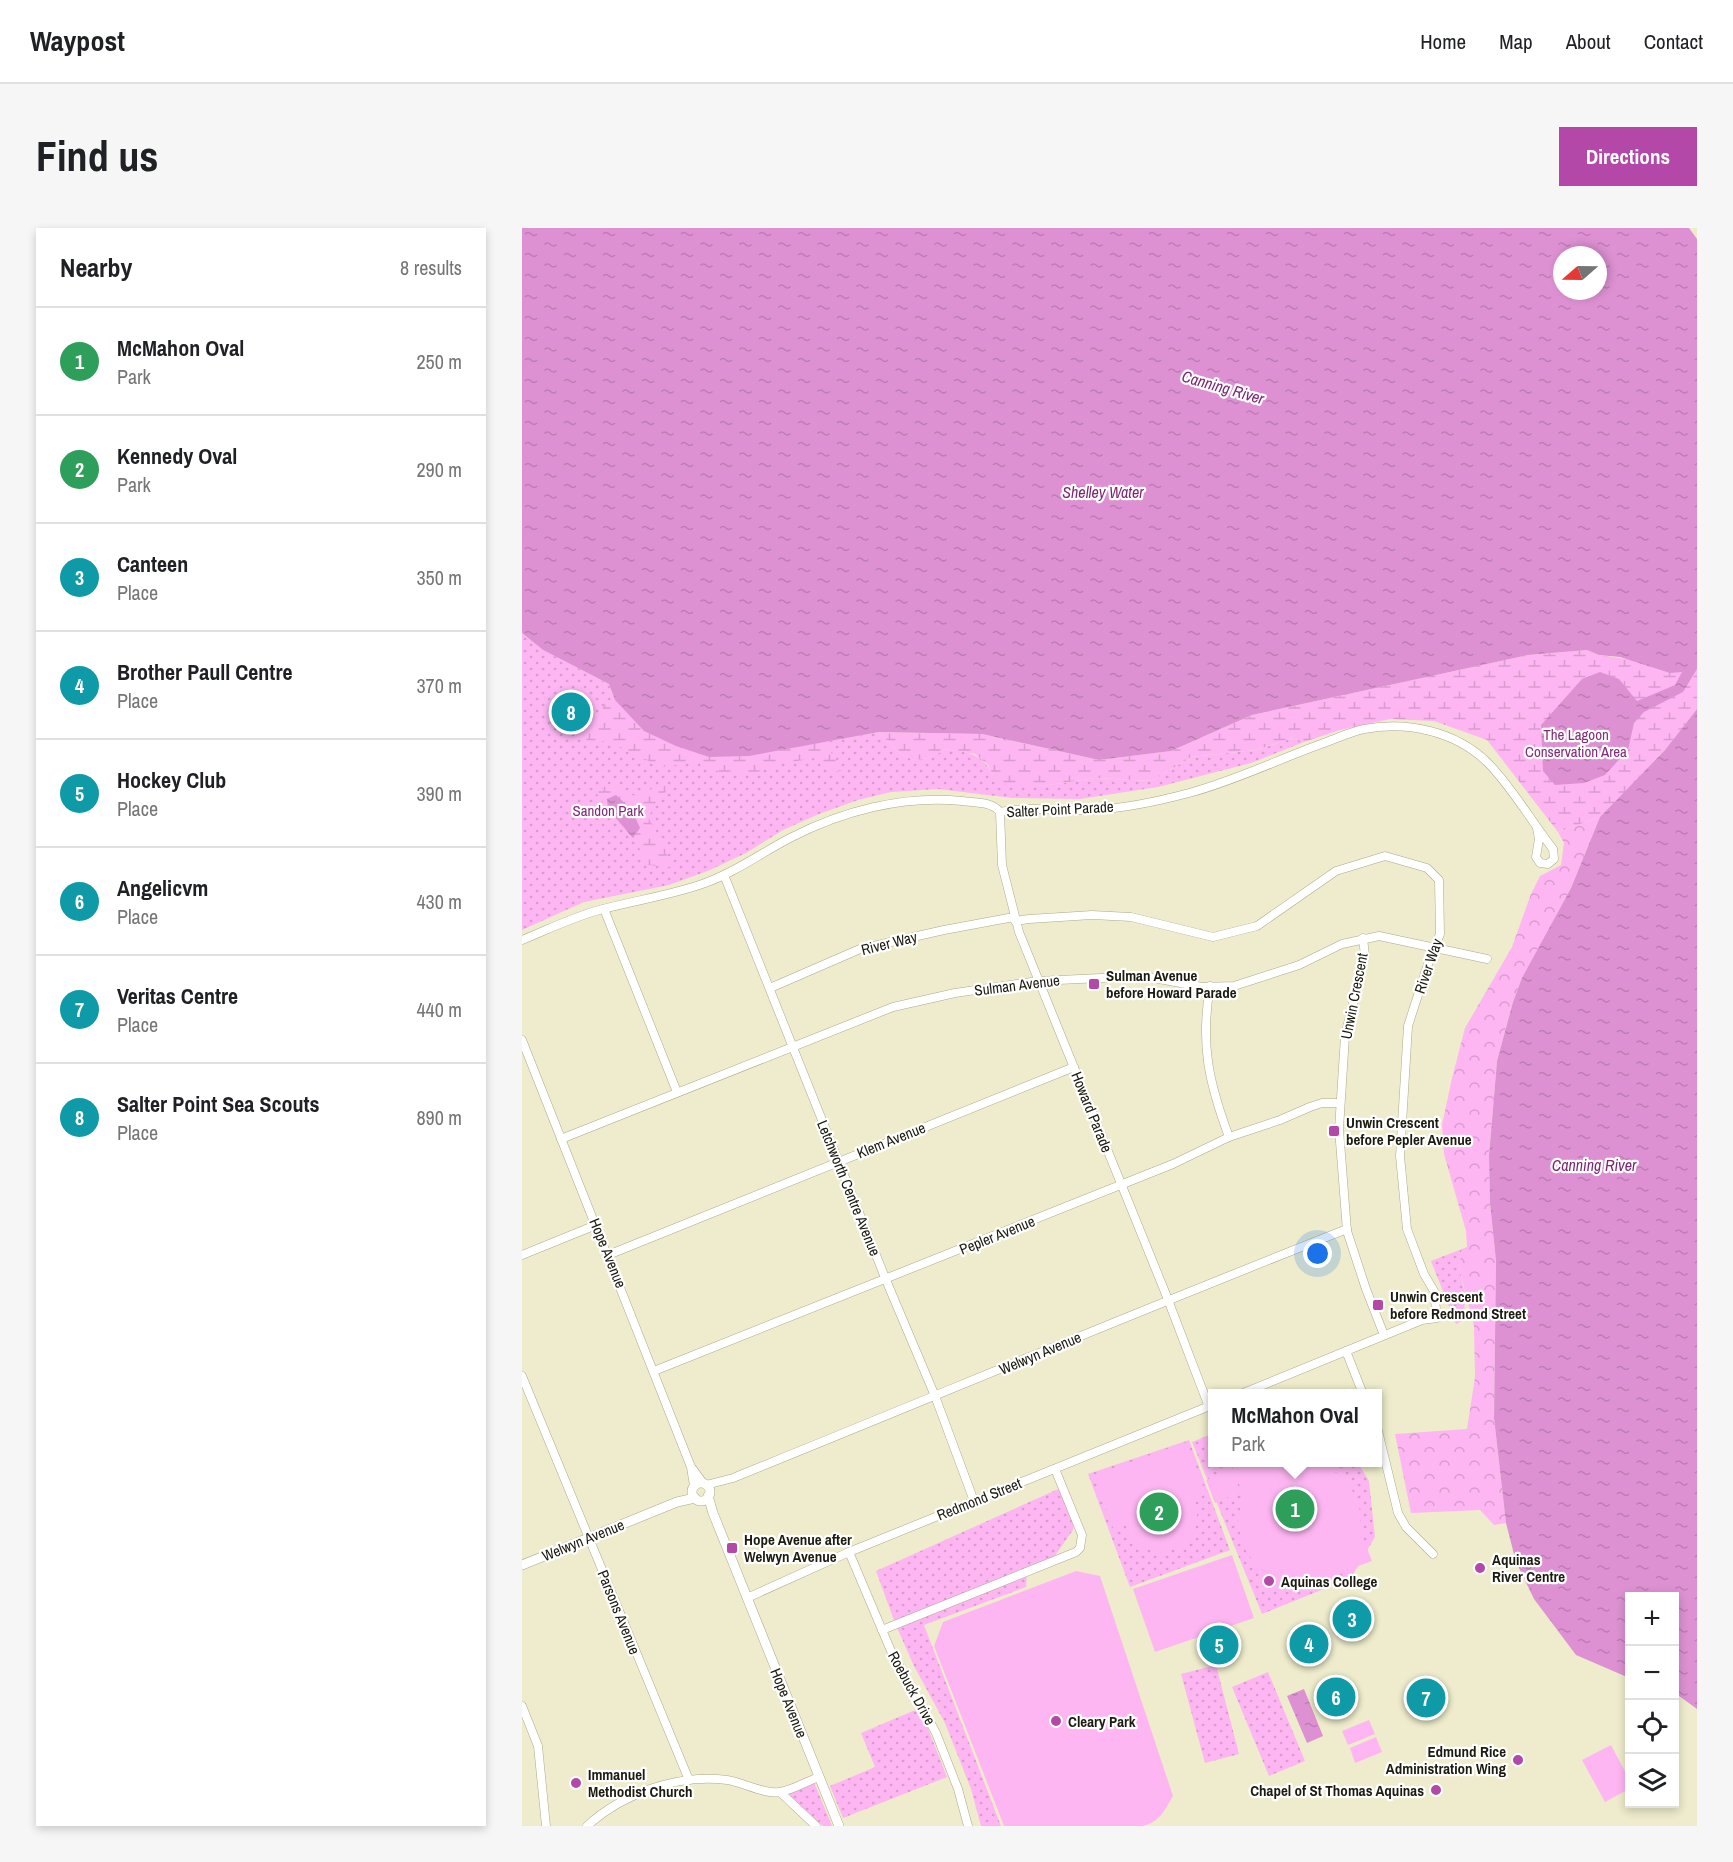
<!DOCTYPE html>
<meta charset="utf-8">
<style>
:root{--surface:#fff;--page:#f6f6f6;--text:#202124;--muted:#757577;--line:#e0e0e0;--accent:#b448a9}
body{margin:0;font-family:"Archivo Narrow",sans-serif;background:var(--page);color:var(--text)}
.controls{position:absolute;right:18px;bottom:18px;display:grid;overflow:hidden;border-radius:0px;box-shadow:0 3px 9px #0003}
.controls button{width:54px;height:54px;display:grid;place-items:center;padding:0;border:0;border-bottom:2px solid var(--line);background:var(--surface);color:var(--text);font:30px sans-serif}
.compass{position:absolute;left:1031px;top:18px;width:54px;height:54px;border-radius:50%;background:var(--surface);box-shadow:0 3px 9px #0003;rotate:250deg}
.you{position:absolute;left:796px;top:1026px;width:21px;height:21px;margin:-15px;border:4px solid #fff;border-radius:50%;background:#1a73e8;box-shadow:0 0 0 9px #1a73e833}
.badge{display:grid;place-items:center;width:39px;height:39px;border-radius:50%;background:var(--accent);color:#fff;font-size:20px;font-weight:700}
.pin{position:absolute;translate:-50% -50%;border:3px solid #fff;box-shadow:0 2px 6px #0006}
.popup{position:absolute;left:686px;top:1161px;width:174px;height:78px;box-sizing:border-box;display:grid;place-content:center;border-radius:0px;background:var(--surface);filter:drop-shadow(0 2px 4px #0005);font-size:20px;white-space:nowrap;color:var(--muted)}
.popup b{font-size:22px;color:var(--text)}
.popup::after{content:'';position:absolute;left:50%;top:100%;margin-left:-12px;border:12px solid transparent;border-top-color:var(--surface)}
.list{margin:0;padding:0;list-style:none}
h2{display:flex;justify-content:space-between;align-items:center;height:78px;margin:0;padding:0 24px;font-size:26px}
h2 small{font-size:20px;font-weight:400;color:var(--muted)}
.list li{display:grid;grid-template-columns:39px 1fr auto;gap:18px;align-items:center;box-sizing:border-box;height:108px;padding:0 24px;border-top:2px solid var(--line)}
.list b{display:block;font-size:22px;white-space:nowrap}
.list p{margin:0;font-size:20px;white-space:nowrap;color:var(--muted)}
.list em{font-size:20px;font-style:normal;color:var(--muted)}
.icon{flex:none;width:33px;height:33px;fill:none;stroke:currentColor;stroke-width:2;stroke-linecap:round;stroke-linejoin:round}
.map{position:relative;flex:none;width:1175px;height:1598px;overflow:hidden;border-radius:0px}
header{display:flex;align-items:center;gap:36px;box-sizing:border-box;height:84px;padding:0 30px;background:var(--surface);border-bottom:2px solid var(--line)}
header strong{font-size:28px}
nav{display:flex;gap:33px;margin-inline-start:auto;font-size:21px}
.intro{display:flex;align-items:center;justify-content:space-between;box-sizing:border-box;height:144px;padding:0 36px}
h1{margin:0;font-size:42px}
.button{padding:15px 27px;border-radius:0px;background:var(--accent);color:#fff;font-size:21px;font-weight:700}
main{display:flex;gap:36px;padding:0 36px}
aside{flex:1;background:var(--surface);border-radius:0px;box-shadow:0 3px 9px #0003}
.map>svg:first-child{display:block}
</style>
<header>
<strong>Waypost</strong>
<nav><a>Home</a><a>Map</a><a>About</a><a>Contact</a></nav>
</header>
<div class="intro"><h1>Find us</h1><a class="button">Directions</a></div>
<main>
<aside>
<h2>Nearby<small>8 results</small></h2>
<ul class="list">
<li><span class="badge" style="background:#2e9e5b">1</span><div><b>McMahon Oval</b><p>Park</p></div><em>250 m</em></li>
<li><span class="badge" style="background:#2e9e5b">2</span><div><b>Kennedy Oval</b><p>Park</p></div><em>290 m</em></li>
<li><span class="badge" style="background:#0f9aa8">3</span><div><b>Canteen</b><p>Place</p></div><em>350 m</em></li>
<li><span class="badge" style="background:#0f9aa8">4</span><div><b>Brother Paull Centre</b><p>Place</p></div><em>370 m</em></li>
<li><span class="badge" style="background:#0f9aa8">5</span><div><b>Hockey Club</b><p>Place</p></div><em>390 m</em></li>
<li><span class="badge" style="background:#0f9aa8">6</span><div><b>Angelicvm</b><p>Place</p></div><em>430 m</em></li>
<li><span class="badge" style="background:#0f9aa8">7</span><div><b>Veritas Centre</b><p>Place</p></div><em>440 m</em></li>
<li><span class="badge" style="background:#0f9aa8">8</span><div><b>Salter Point Sea Scouts</b><p>Place</p></div><em>890 m</em></li>
</ul>
</aside>
<div class="map">
<svg width="1175" height="1598" viewBox="0 0 1175 1598">
<defs>
<pattern id="grass-dots" width="8" height="8" patternUnits="userSpaceOnUse" patternTransform="scale(1.5)"><rect width="8" height="8" fill="#feb6f3"/><path d="M2 2h.1M6 6h.1" fill="none" stroke="#d99ccf" stroke-width="1.8" stroke-linecap="round"/></pattern>
<pattern id="forest-crowns" width="20" height="18" patternUnits="userSpaceOnUse" patternTransform="scale(1.5)"><rect width="20" height="18" fill="#feb6f3"/><path d="M2 6a3 3 0 1 1 6 0M12 15a3 3 0 1 1 6 0" fill="none" stroke="#d99ccf"/></pattern>
<pattern id="wetland-marsh" width="20" height="14" patternUnits="userSpaceOnUse" patternTransform="scale(1.5)"><rect width="20" height="14" fill="#feb6f3"/><path d="M1 5h8M5 5V1M11 12h8M15 12V8" fill="none" stroke="#d99ccf"/></pattern>
<pattern id="water-ripples" width="26" height="14" patternUnits="userSpaceOnUse" patternTransform="scale(1.5)"><rect width="26" height="14" fill="#dd91d2"/><path d="M2 4q2-2 4 0t4 0M15 11q2-2 4 0t4 0" fill="none" stroke="#bd7cb3"/></pattern>
</defs>
<rect width="100%" height="100%" fill="#eeeccc"/>
<g fill="url(#grass-dots)">
<path d="M0 405 21 422 87 456 93 472 302 514 357 504C382 530 389 542 424 521 447 525 459 524 471 547L520 558 574 550 630 553 669 529 734 522 771 510 782 514 729 535 636 559 558 571 490 570 416 561 369 564 336 572 297 586 261 602 224 625 188 642 147 657 62 674 0 702Z"/>
<path d="M940 1021 937 1039 943 1065 942 1092 934 1096 909 1033Z"/>
<path d="M690 1206V1234L836 1235 847 1253 853 1309 829 1350 740 1386 670 1214Z"/>
<path d="M667 1212 708 1322 608 1359 566 1246Z"/>
<path d="M543 1258 554 1282 551 1302 532 1329 505 1344 504 1359 402 1397 479 1598H459L449 1561 423 1495 392 1438 373 1395 354 1343Z"/>
<path d="M694 1437 717 1526 683 1535 659 1446Z"/>
<path d="M746 1444 783 1533 747 1548 710 1459Z"/>
<path d="M398 1480 425 1549 321 1590 308 1558 353 1539 339 1505Z"/>
<path d="M292 1554 310 1598H301L265 1565Z"/>
</g>
<path fill="url(#forest-crowns)" d="M1078 589 1049 660 1000 751 991 774 975 833 967 928 968 975 974 1033 972 1190 984 1295 972 1297 958 1282 889 1285 873 1206 945 1201 953 1149 952 1098 937 1039 940 1021 945 1019 944 1003 922 926 920 897 930 850 943 800 990 719 1009 666 1018 648 1039 637 1042 615 1036 604Z"/>
<g fill="url(#wetland-marsh)">
<path d="M1065 422 1077 427 1175 441V481L1143 522 1087 581 1078 589 1036 604 965 512 912 493 868 491 818 502 782 514 771 510 734 522 669 529 630 553 574 550 520 558 482 556 471 547 466 537 453 526 424 521C389 542 382 530 357 504L460 506 577 532 649 523 730 487 1006 427Z"/>
<path d="M93 472 122 503 154 518 187 529 227 528 302 514 321 542 306 546 299 529 257 536 230 546 199 545 176 534 139 539 92 516 75 512 66 515 61 505 74 492 85 473Z"/>
<path d="M142 554 146 560 126 589 144 622 148 639 126 637C114 608 90 588 72 562L80 561 86 556 115 569Z"/>
</g>
<g fill="#feb6f3">
<path d="M665 1214 684 1266 672 1271C690 1322 622 1347 603 1296L591 1300 572 1247Z"/>
<path d="M709 1235H815V1237L808 1240 824 1253 833 1267 838 1283V1302L850 1333 756 1367 750 1349 734 1337 720 1317 716 1293 721 1267Z"/>
<path d="M709 1241 718 1264 693 1275 684 1252Z"/>
<path d="M710 1327 732 1390 633 1424 611 1361Z"/>
<path d="M554 1343 578 1348 651 1568C642 1583 638 1594 620 1598H482L412 1418 421 1394Z"/>
<path d="M847 1492 853 1506 826 1517 820 1503Z"/>
<path d="M854 1509 860 1524 833 1535 828 1520Z"/>
<path d="M1089 1517 1107 1551V1561L1083 1574 1060 1532Z"/>
</g>
<g fill="url(#water-ripples)" fill-rule="evenodd">
<path d="M0 0H1167L1175 11V441L1161 464 1122 484 1112 495 1106 522 1083 547 1062 555 1033 557 1021 543 1019 497 1060 451 1078 444 1097 451 1115 473 1153 457 1160 444 1148 445 1098 429 1077 427 1065 422 1006 427 730 487 649 523 577 532 460 506 357 504 227 528 187 529 154 518 122 503 93 472 87 456 21 422 0 405ZM1040 27H1076V63H1040Z"/>
<path d="M1175 481V1481L1153 1465 1152 1368H1108L1107 1449H1105L1054 1427 1012 1371 994 1334 984 1295 972 1190 974 1033 968 975 967 928 975 833 991 774 1000 750 1049 660 1078 589 1143 522Z"/>
<path d="M94 567 110 582 118 600 111 610 86 581 85 571Z"/>
<path d="M782 1461 801 1508 785 1515 765 1468Z"/>
</g>
<g fill="none" stroke-linecap="round" stroke-linejoin="round">
<defs>
<g id="minor">
<path d="M478 584 480 637 497 704 643 1064 687 1179"/>
<path d="M202 647 364 1052 413 1168 452 1273"/>
<path d="M82 681 155 864"/>
<path d="M493 693 507 691 570 687 609 689 691 709 735 698 814 643 863 628 905 640 917 652 918 706 907 733 886 798 878 928 885 1001 902 1046 912 1063 915 1090 900 1092 719 1166"/>
<path d="M841 710 843 728 823 808 817 901 825 1003 844 1061 862 1107"/>
<path d="M0 712C27 701 53 688 81 681 115 672 150 667 183 655 214 644 239 625 268 610 320 583 381 567 440 573 453 575 469 573 478 584 507 578 542 583 573 582 604 580 637 573 667 565 712 553 755 532 799 516 813 511 828 504 842 501 885 493 933 503 965 534 990 559 1009 593 1031 621L1032 631 1026 636 1018 635 1014 629 1017 611 1015 600"/>
<path d="M688 758C678 817 687 855 707 909"/>
<path d="M248 760 338 721 422 702 492 689"/>
<path d="M0 812 169 1239 172 1258"/>
<path d="M39 911 371 779 433 765 516 753 621 748 680 759 712 758 777 737 820 716 857 708 965 731"/>
<path d="M0 1027 74 997"/>
<path d="M86 1027 552 839"/>
<path d="M824 1123 841 1166"/>
<path d="M132 1143 651 936 707 909 758 892 788 879 800 875H818"/>
<path d="M0 1148 167 1552"/>
<path d="M856 1203 876 1285 884 1299 911 1326"/>
<path d="M170 1240 181 1255"/>
<path d="M184 1257 211 1250C416 1167 619 1082 825 1001"/>
<path d="M327 1324 369 1423 414 1505 436 1561 446 1598"/>
<path d="M225 1370 327 1324 690 1177"/>
<path d="M360 1402 554 1324 558 1320 560 1307 533 1241"/>
<path d="M0 1478 16 1518 24 1598"/>
<path d="M258 1564 294 1598"/>
<path d="M65 1598C101 1565 156 1546 205 1552 220 1554 244 1567 258 1564 271 1562 285 1553 297 1549"/>
</g>
<g id="tertiary">
<circle cx="179" cy="1264" r="9"/>
<path d="M186 1268 191 1285 317 1598"/>
<path d="M0 1337 155 1274 173 1270"/>
</g>
</defs>
<use href="#minor" stroke="#acaa8c" stroke-width="9"/>
<use href="#tertiary" stroke="#acaa8c" stroke-width="10"/>
<use href="#minor" stroke="#fff" stroke-width="8"/>
<use href="#tertiary" stroke="#fff" stroke-width="9"/>
</g>
<g fill="#b448a9" stroke="#fff" stroke-width="2">
<rect x="566" y="750" width="12" height="12" rx="3"/>
<rect x="806" y="897" width="12" height="12" rx="3"/>
<rect x="850" y="1071" width="12" height="12" rx="3"/>
<rect x="204" y="1314" width="12" height="12" rx="3"/>
<circle cx="958" cy="1340" r="6"/>
<circle cx="747" cy="1353" r="6"/>
<circle cx="534" cy="1493" r="6"/>
<circle cx="996" cy="1532" r="6"/>
<circle cx="54" cy="1555" r="6"/>
<circle cx="914" cy="1562" r="6"/>
</g>
<g text-anchor="middle" dominant-baseline="central" stroke-width="4.5" stroke-linejoin="round" paint-order="stroke">
<g font-size="15" fill="#832b7a" stroke="#fff">
<text x="1054" y="506">The Lagoon<tspan x="1054" dy="17">Conservation Area</tspan></text>
<text x="86" y="582">Sandon Park</text>
</g>
<g font-size="15" fill="#1c1b10" stroke="#fff">
<text transform="translate(538 581) rotate(-3)">Salter Point Parade</text>
<text transform="translate(367 715) rotate(-14)">River Way</text>
<text transform="translate(906 738) rotate(-71)">River Way</text>
<text transform="translate(495 757) rotate(-7)">Sulman Avenue</text>
<text transform="translate(832 768) rotate(-79)">Unwin Crescent</text>
<text transform="translate(570 884) rotate(68)">Howard Parade</text>
<text transform="translate(369 912) rotate(-22)">Klem Avenue</text>
<text transform="translate(327 960) rotate(68)">Letchworth Centre Avenue</text>
<text transform="translate(475 1007) rotate(-22)">Pepler Avenue</text>
<text transform="translate(86 1025) rotate(68)">Hope Avenue</text>
<text transform="translate(518 1125) rotate(-23)">Welwyn Avenue</text>
<text transform="translate(457 1271) rotate(-22)">Redmond Street</text>
<text transform="translate(61 1312) rotate(-22)">Welwyn Avenue</text>
<text transform="translate(97 1384) rotate(68)">Parsons Avenue</text>
<text transform="translate(390 1460) rotate(61)">Roebuck Drive</text>
<text transform="translate(267 1475) rotate(68)">Hope Avenue</text>
</g>
<g font-size="15" font-weight="bold" fill="#1c1b10" stroke="#fff" text-anchor="start">
<text x="584" y="747">Sulman Avenue<tspan x="584" dy="17">before Howard Parade</tspan></text>
<text x="824" y="894">Unwin Crescent<tspan x="824" dy="17">before Pepler Avenue</tspan></text>
<text x="868" y="1068">Unwin Crescent<tspan x="868" dy="17">before Redmond Street</tspan></text>
<text x="222" y="1311">Hope Avenue after<tspan x="222" dy="17">Welwyn Avenue</tspan></text>
<text x="970" y="1331">Aquinas<tspan x="970" dy="17">River Centre</tspan></text>
<text x="759" y="1353">Aquinas College</text>
<text x="546" y="1493">Cleary Park</text>
<text x="984" y="1523" text-anchor="end">Edmund Rice<tspan x="984" dy="17">Administration Wing</tspan></text>
<text x="66" y="1546">Immanuel<tspan x="66" dy="17">Methodist Church</tspan></text>
<text x="902" y="1562" text-anchor="end">Chapel of St Thomas Aquinas</text>
</g>
<g font-size="16" font-style="italic" fill="#7d2575" stroke="#fff">
<text transform="translate(701 159) rotate(16)">Canning River</text>
<text x="581" y="264">Shelley Water</text>
<text x="1072" y="937">Canning River</text>
</g>
</g>
</svg>
<div class="controls">
<button>+</button>
<button>−</button>
<button><svg class="icon" aria-label="locate" viewBox="0 0 24 24"><circle cx="12" cy="12" r="6"/><path d="M12 2v4M12 18v4M2 12h4M18 12h4"/></svg></button>
<button><svg class="icon" aria-label="layers" viewBox="0 0 24 24"><path d="M12 4l9 5-9 5-9-5zM3 14l9 5 9-5"/></svg></button>
</div>
<svg class="compass" viewBox="-18 -18 36 36"><path d="M0-13l5 13h-10z" fill="#e53935"/><path d="M0 13l5-13h-10z" fill="#757577"/></svg>
<div class="you"></div>
<div class="pin badge" style="left:773px;top:1281px;background:#2e9e5b">1</div>
<div class="popup"><b>McMahon Oval</b>Park</div>
<div class="pin badge" style="left:637px;top:1284px;background:#2e9e5b">2</div>
<div class="pin badge" style="left:830px;top:1391px;background:#0f9aa8">3</div>
<div class="pin badge" style="left:787px;top:1416px;background:#0f9aa8">4</div>
<div class="pin badge" style="left:697px;top:1417px;background:#0f9aa8">5</div>
<div class="pin badge" style="left:814px;top:1469px;background:#0f9aa8">6</div>
<div class="pin badge" style="left:904px;top:1470px;background:#0f9aa8">7</div>
<div class="pin badge" style="left:49px;top:484px;background:#0f9aa8">8</div>
</div>
</main>
